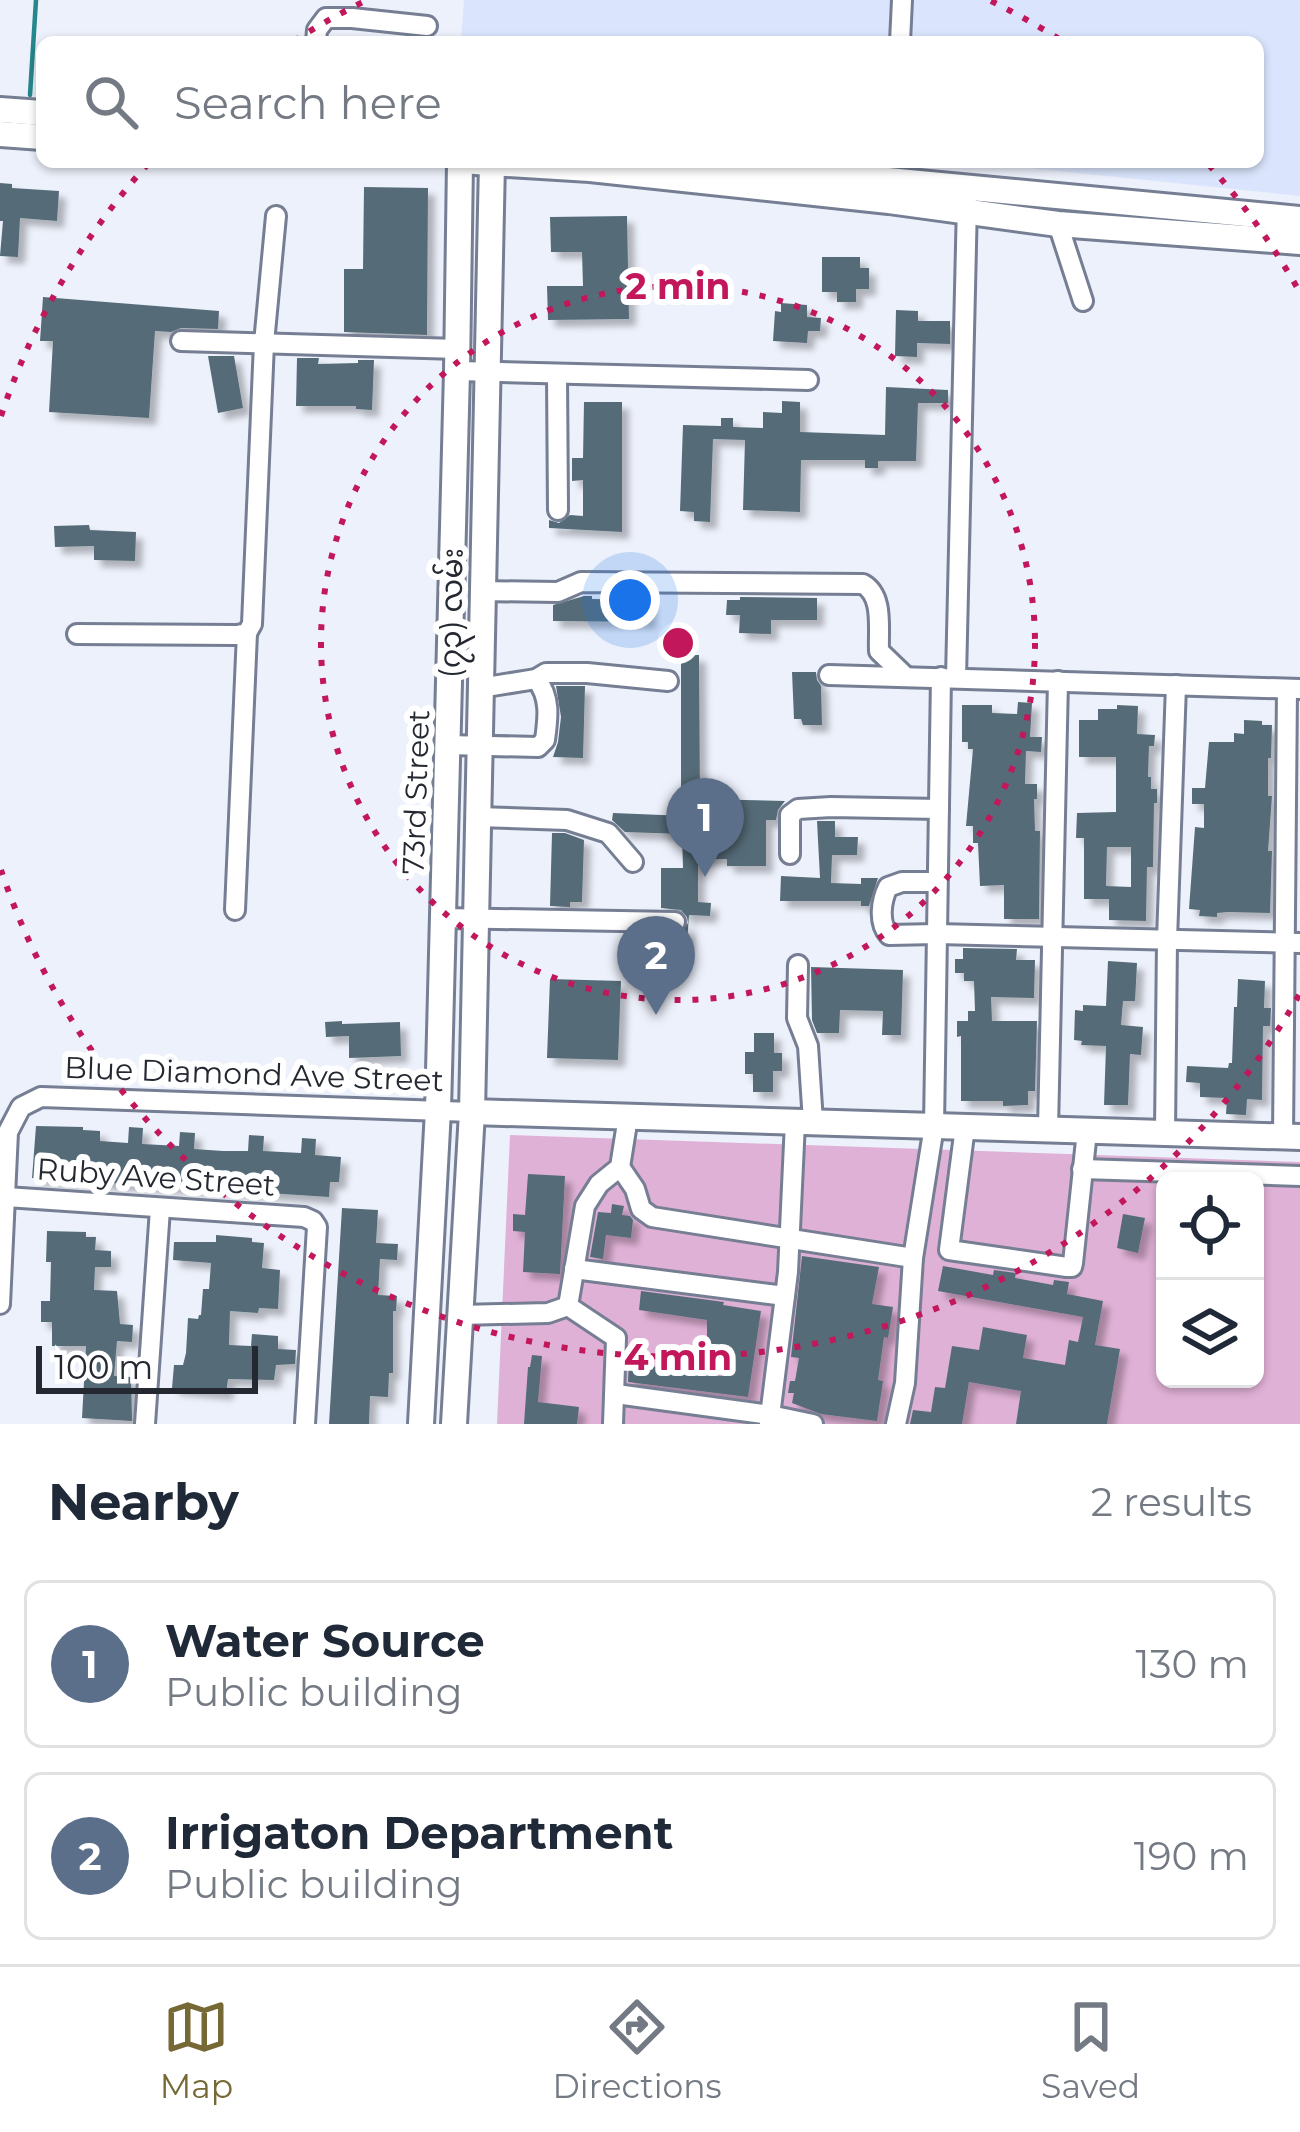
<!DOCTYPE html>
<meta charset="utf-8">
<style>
:root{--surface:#fff;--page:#f6f6f7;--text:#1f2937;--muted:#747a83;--line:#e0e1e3;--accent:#766936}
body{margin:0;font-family:Montserrat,"Noto Sans Myanmar",sans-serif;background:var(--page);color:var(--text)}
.controls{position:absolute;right:36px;bottom:36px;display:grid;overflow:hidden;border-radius:18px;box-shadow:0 3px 9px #0004}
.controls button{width:108px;height:108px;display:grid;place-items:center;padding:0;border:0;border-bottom:3px solid var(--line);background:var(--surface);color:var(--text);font:60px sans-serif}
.scale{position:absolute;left:36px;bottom:30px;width:222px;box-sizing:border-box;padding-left:12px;border:6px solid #242831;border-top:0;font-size:33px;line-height:42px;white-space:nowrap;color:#242831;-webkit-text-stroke:9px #fff;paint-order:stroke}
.you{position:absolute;left:630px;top:600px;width:42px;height:42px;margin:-30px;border:9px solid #fff;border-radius:50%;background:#1a73e8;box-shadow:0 0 0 18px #1a73e833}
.badge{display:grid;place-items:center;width:78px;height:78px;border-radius:50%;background:var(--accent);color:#fff;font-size:39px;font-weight:700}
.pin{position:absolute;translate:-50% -99px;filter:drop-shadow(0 3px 6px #0008)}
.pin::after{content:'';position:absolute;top:63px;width:42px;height:36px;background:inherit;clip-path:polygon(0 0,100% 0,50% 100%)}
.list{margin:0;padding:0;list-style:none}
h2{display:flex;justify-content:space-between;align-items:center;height:156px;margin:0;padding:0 48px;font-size:51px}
h2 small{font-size:39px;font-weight:400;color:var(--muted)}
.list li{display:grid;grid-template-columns:78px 1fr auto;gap:36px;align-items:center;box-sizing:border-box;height:168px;margin:0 24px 24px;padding:0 24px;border:3px solid var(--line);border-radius:18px}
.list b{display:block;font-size:45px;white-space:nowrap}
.list p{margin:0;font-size:39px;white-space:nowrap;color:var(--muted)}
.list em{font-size:39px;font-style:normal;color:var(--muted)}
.icon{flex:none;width:66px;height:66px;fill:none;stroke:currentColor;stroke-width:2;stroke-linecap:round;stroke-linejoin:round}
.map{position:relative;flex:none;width:1300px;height:1424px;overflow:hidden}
.search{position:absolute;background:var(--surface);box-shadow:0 3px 9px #0004;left:36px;right:36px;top:36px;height:132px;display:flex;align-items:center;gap:30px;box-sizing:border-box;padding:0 42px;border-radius:18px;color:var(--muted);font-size:45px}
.sheet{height:540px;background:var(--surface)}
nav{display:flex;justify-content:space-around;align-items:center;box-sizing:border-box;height:168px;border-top:3px solid var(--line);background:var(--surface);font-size:33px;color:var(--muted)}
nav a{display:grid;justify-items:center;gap:6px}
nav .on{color:var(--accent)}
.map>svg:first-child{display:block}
</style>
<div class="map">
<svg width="1300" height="1424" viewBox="0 0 1300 1424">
<defs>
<filter id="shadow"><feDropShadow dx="7" dy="7" stdDeviation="3" flood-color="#0004"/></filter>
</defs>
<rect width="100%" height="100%" fill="#edf1fb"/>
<path fill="#dae5fd" d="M464 0H1300V196L971 162H1258V42H461Z"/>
<path fill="#e0b1d6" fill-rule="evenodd" d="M510 1135 1300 1162V1424H497ZM1165 1181H1255V1379H1165Z"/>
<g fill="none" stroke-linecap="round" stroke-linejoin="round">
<path stroke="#26878c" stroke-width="4.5" d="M30 95 36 0"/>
</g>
<g fill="#556c78" fill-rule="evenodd" filter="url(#shadow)">
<path d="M0 183 12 184V188L59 191 57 221 20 218 18 257 0 256 3 221H0Z"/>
<path d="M364 187 428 188 427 335 344 332V269H363Z"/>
<path d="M627 216 629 319 548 320 547 286H583L582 252H551L550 217Z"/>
<path d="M822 257H860V268H869V289H856V302H837V292H822Z"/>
<path d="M43 297 219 311 218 329 181 328 171 332 155 331 149 418 49 412 53 341H40Z"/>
<path d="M781 303 807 305V317L821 318 820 331H808L807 343 773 341 775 311 781 312Z"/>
<path d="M896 310 918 311V321H950V344L917 343V357L895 356Z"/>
<path d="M208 356H234L243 408 218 413Z"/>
<path d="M297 358H319L318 364 358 363V360H374L372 410 356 409V406H296Z"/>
<path d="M886 387 948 390V403H918L916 461H878V468H865V460H801L800 512 743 510 745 440 713 439 710 522 694 521V512L680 511 683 425 721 426V418H733V427L763 428V412L782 413V401L800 402V432L885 435Z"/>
<path d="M584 402H622V532L549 528V520L559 523 570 515 583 516V480L572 481V458H583Z"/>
<path d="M89 525 90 530 136 532 135 561 94 560V546L55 547 54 526Z"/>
<path d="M584 596H592V599L650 600 649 622 553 621V605Z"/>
<path d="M740 597 817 598V620H771V634L739 633 740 615H726L727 600H740Z"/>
<path d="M681 655H699L700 799 785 801 778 810 776 820H766V866H727V859H698V902L711 903 710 916 689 915 687 943 660 942 661 935 680 934 688 923 687 917 681 910 661 908V868H683L682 834 625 832 612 820 613 813 686 816V790H681Z"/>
<path d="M792 672H816L817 680 821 686 822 725H803L801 719H794Z"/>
<path d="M556 686H585L583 758 553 757 558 742 561 717Z"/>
<path d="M1018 702 1032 703 1030 737H1042L1041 752 1026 751 1025 784H1037V799H1034L1035 831H1040L1039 919H1004V885L980 886 978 843H973V826H966L973 749H968V742H962V705H992V713L1017 714Z"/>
<path d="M1117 705 1138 706 1137 734 1155 735 1154 746H1149L1148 777H1151V789H1157V803H1154L1153 867H1147L1146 921 1109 920V899H1084V838H1076L1077 813 1116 812V757H1079V720H1098V709H1117ZM1107 847H1131V887L1106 886Z"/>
<path d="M1244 720 1262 721V725H1272L1271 758H1268V796H1272L1268 851H1272L1270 913 1228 912 1217 913V917L1199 916 1200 910 1189 909 1195 827 1204 828V804H1192V788H1205L1209 742H1234V733L1244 734Z"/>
<path d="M817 821H835V837H858L857 855H832L831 883 861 884V878H878L869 906H861V901H780L781 876 820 878Z"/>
<path d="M552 833H565L584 840 582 902H570V907L550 906Z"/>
<path d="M963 948 1017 949 1016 960H1035L1034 998 991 997 992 1021H1037L1035 1091H1028V1105L1003 1106V1101H961V1036L957 1037V1021H968V1011H975L974 981H964V973H955V959H963Z"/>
<path d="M1108 961 1137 963 1135 1001H1123L1121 1025 1143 1027 1141 1055 1130 1054 1128 1105H1104L1106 1046 1081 1045 1082 1041 1074 1040 1075 1010 1083 1011V1005L1106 1006Z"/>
<path d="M811 967 903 970 901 1035H882L883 1011 840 1010 839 1033H817L812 1020Z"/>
<path d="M550 979 621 981 618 1060 547 1058Z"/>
<path d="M1238 979 1265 981 1264 1008H1271L1270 1026H1263L1262 1100 1247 1099 1246 1115 1226 1114 1227 1098 1200 1097V1083L1186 1082 1187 1066 1228 1068 1229 1063H1232L1234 1007H1237Z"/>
<path d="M342 1021V1024L400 1022 401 1056 349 1058V1036L326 1037 325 1022Z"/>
<path d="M754 1033H774V1053H782V1071H773V1092H753V1074H745V1052H754Z"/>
<path d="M36 1126 83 1127V1130L100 1131V1141L128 1143 129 1127 143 1128 142 1144 179 1146 180 1132 195 1133 194 1149 223 1151H248L249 1135 264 1136 263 1151 301 1153 302 1138 316 1139 315 1155 341 1157 339 1182H330L329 1197 32 1178Z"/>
<path d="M528 1174 565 1176 560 1274 523 1272 525 1232 513 1231V1214L525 1215Z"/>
<path d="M612 1204 624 1206 622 1215 630 1216 633 1220 631 1238 606 1235 603 1259 590 1257 598 1212 611 1213Z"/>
<path d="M342 1208 378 1210 376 1243 398 1244 397 1260 380 1259 378 1295 397 1296 396 1311H393V1373H389L388 1397 370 1396 369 1424H329Z"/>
<path d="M1123 1214 1145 1218 1138 1253 1117 1248Z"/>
<path d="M47 1231 86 1232V1237H96L95 1250 111 1251V1267H95L94 1290 117 1291 120 1324 133 1325 132 1342 117 1341 114 1376 131 1377 132 1421 82 1418 86 1346H52V1322H41V1301H50L51 1262H46Z"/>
<path d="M216 1235 252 1238V1242L264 1243 262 1268 280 1270 278 1309 259 1308 258 1313 230 1311 229 1345 251 1346 252 1334 278 1336V1349L296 1350 295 1364 276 1365 274 1380 228 1379 226 1393 172 1388 174 1365H183L186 1353 188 1318 198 1319 199 1315H201L203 1289H209L211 1263 173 1260 174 1242H216Z"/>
<path d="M802 1256 879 1267 872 1304 893 1307 888 1338 884 1337 878 1380 883 1381 877 1421 821 1414 792 1403 794 1393H788L790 1381H795L799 1358 791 1357Z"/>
<path d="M943 1266 993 1275 994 1270 1016 1273 1015 1278 1053 1285 1054 1280 1069 1282 1067 1294 1103 1301 1095 1345 1120 1349 1107 1424H1016L1021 1391 969 1382 962 1424H910L913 1410 931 1412 935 1387 945 1388 952 1346 979 1350 983 1327 1027 1335 1023 1358 1065 1365 1069 1340 1078 1342 1083 1317 938 1291Z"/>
<path d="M641 1291 724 1302 723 1305 761 1311 748 1397 628 1382 629 1363 721 1376 725 1348H707V1320L639 1310Z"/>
<path d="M532 1355 542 1356 538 1402 579 1407 577 1424H524L528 1367H530Z"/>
</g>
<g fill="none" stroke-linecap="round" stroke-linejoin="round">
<defs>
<g id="minor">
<path d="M316 42 317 30 326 18H352L427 26"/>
<path d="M900 42 902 0"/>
<path d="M1058 224 1083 301"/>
<path d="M181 341 458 349"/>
<path d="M457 371 808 380"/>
<path d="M557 375 558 510"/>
<path d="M481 591 558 592 581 582 863 584C884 596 878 628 879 651L905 676"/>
<path d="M77 634 237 635 247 633 252 624 264 343 276 216"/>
<path d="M829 675 1300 689"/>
<path d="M956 678 967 203"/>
<path d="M480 688 536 679 546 673H587L668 681"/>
<path d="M448 745 538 747 545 740C548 718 551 697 536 679"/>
<path d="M477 817 567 820 608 833 633 862"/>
<path d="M790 854V815L798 809 831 807 939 809"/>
<path d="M936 882H902L888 887C881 901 878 923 889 935L937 934 1300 943"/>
<path d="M235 910 247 633"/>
<path d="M443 918 675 922"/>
<path d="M798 965 797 1018 808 1046 813 1122"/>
<path d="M965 1127 949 1250 1067 1267H1072L1073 1263 1087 1131"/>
<path d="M1048 1129 1058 681"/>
<path d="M1165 1133 1167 940 1176 685"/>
<path d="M1283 1137 1287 689"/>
<path d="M620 1167 635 1189 641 1209 652 1217 913 1258"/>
<path d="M1082 1169 1300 1176"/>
<path d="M6 1197 304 1217 313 1221 317 1227 305 1424"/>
<path d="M574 1269 785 1296"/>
<path d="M0 1304 8 1132 21 1107 41 1097 472 1112"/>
<path d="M568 1306 616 1338 613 1424"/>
<path d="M460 1315 548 1313 568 1306 585 1206 599 1184 620 1167 628 1117"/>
<path d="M616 1394 770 1415 813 1424"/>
<path d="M145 1424 160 1209"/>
<path d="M769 1424 788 1272 795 1122"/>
<path d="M896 1424 905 1383 913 1258 934 1126 941 677"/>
</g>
<g id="major">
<path d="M0 110 42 113"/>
<path d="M0 134 42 137"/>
<path d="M475 162 590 169 889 201 1058 224 1300 242"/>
<path d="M697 162 1300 219"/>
<path d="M472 1112 1300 1137"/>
<path d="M421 1424 438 1110 457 371 460 162"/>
<path d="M454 1424 472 1112 492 162"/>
</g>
</defs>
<use href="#minor" stroke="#757e93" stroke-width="24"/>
<use href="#major" stroke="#757e93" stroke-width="30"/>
<use href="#minor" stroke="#fff" stroke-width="18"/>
<use href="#major" stroke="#fff" stroke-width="24"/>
</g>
<g fill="none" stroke="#c2185b" stroke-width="6" stroke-dasharray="6 12">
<circle cx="678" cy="643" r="357"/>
<path d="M1299 995A714 714 0 0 1 1 870M1 416A714 714 0 0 1 147 165M294 41A714 714 0 0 1 365 1M991 1A714 714 0 0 1 1062 41M1209 165A714 714 0 0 1 1299 291"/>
</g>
<g text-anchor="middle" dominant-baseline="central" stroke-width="12" stroke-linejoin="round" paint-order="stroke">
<g font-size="30" fill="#242831" stroke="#fff">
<text transform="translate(451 613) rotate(-89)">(၇၃) လမ်း</text>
<text transform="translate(416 792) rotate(-88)">73rd Street</text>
<text transform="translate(254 1074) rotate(2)">Blue Diamond Ave Street</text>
<text transform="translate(156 1177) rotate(4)">Ruby Ave Street</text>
</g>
</g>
<circle cx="678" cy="643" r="18" fill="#c2185b" stroke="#fff" stroke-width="6"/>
<g font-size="36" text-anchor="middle" font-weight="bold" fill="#c2185b" stroke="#fff" stroke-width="12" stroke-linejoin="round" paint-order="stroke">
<text x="678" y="299">2 min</text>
<text x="678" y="1370">4 min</text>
</g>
</svg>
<div class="controls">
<button><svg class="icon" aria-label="locate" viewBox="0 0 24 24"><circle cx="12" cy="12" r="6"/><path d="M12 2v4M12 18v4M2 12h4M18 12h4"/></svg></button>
<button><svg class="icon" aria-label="layers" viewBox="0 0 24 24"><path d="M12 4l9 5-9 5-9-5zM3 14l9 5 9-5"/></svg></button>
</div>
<div class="scale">100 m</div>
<div class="you"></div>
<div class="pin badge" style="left:705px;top:877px;background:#5c6f8a">1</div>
<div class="pin badge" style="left:656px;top:1015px;background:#5c6f8a">2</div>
<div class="search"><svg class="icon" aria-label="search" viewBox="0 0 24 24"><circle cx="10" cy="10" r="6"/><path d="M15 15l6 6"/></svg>Search here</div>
</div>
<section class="sheet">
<h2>Nearby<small>2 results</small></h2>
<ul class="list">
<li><span class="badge" style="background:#5c6f8a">1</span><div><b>Water Source</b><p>Public building</p></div><em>130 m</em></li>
<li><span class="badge" style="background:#5c6f8a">2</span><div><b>Irrigaton Department</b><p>Public building</p></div><em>190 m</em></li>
</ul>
</section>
<nav>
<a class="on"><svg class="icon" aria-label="map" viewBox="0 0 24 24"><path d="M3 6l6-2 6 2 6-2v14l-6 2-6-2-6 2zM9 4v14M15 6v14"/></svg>Map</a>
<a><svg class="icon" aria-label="directions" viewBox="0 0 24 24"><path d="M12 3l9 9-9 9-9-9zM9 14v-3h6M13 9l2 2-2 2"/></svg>Directions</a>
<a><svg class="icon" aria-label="saved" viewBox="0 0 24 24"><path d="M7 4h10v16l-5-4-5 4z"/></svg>Saved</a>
</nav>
